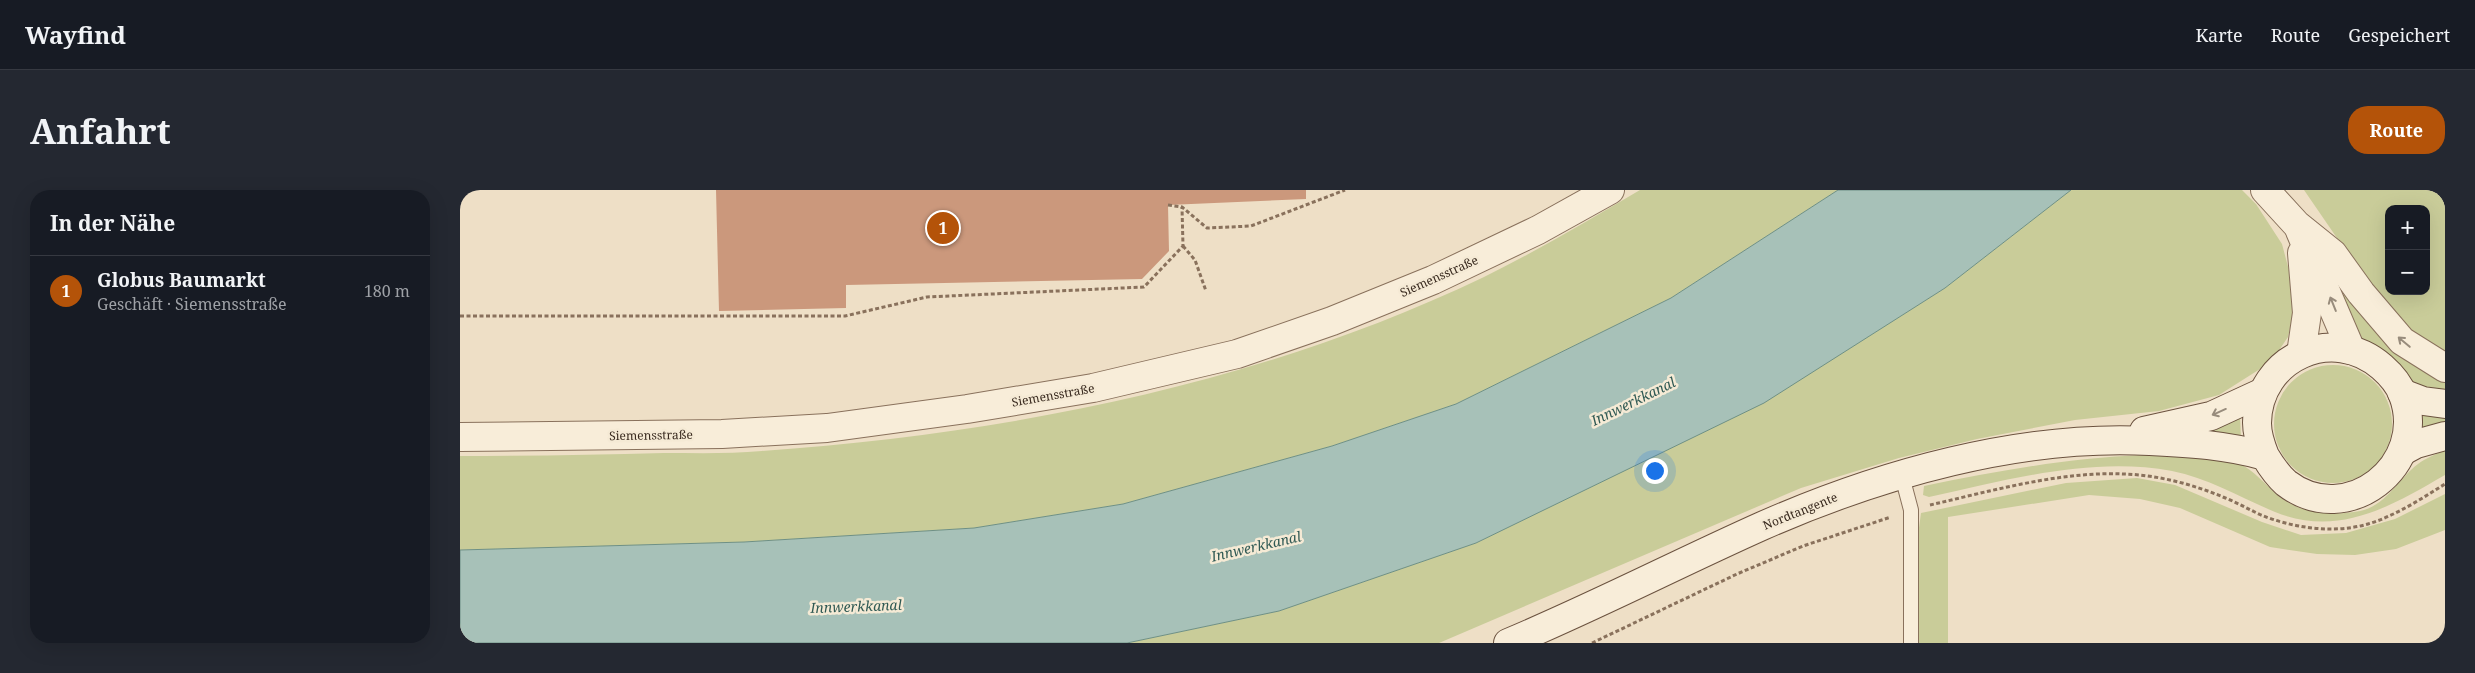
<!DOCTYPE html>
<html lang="de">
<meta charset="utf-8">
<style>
:root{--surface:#171b24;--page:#242831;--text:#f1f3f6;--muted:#9ea1a6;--line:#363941;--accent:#b45309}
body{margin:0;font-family:"Noto Serif",serif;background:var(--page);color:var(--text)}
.controls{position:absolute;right:15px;top:15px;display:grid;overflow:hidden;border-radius:10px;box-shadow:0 5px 20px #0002}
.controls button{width:45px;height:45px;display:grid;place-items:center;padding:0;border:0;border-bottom:1px solid var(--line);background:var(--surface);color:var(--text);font:25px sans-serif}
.you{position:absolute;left:1194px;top:280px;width:18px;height:18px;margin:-12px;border:4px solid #fff;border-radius:50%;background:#1a73e8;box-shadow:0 0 0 8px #1a73e833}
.badge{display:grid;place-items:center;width:32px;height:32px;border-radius:50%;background:var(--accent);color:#fff;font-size:16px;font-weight:700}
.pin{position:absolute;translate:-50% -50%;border:2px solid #fff;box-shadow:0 1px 5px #0006}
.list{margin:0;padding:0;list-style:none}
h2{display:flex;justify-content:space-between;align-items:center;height:65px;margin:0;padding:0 20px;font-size:21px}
h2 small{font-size:16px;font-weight:400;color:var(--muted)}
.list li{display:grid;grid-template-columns:32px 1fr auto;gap:15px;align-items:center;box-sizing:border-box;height:70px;padding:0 20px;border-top:1px solid var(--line)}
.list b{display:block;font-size:19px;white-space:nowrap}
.list p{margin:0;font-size:16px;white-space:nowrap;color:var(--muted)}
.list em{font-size:16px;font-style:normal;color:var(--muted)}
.map{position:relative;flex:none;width:1985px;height:453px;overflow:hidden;border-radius:20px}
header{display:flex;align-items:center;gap:30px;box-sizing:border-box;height:70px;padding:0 25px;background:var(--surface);border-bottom:1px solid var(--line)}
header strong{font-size:24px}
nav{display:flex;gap:28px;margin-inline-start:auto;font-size:18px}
.intro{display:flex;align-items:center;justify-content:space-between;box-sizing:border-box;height:120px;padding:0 30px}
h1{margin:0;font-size:35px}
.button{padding:12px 22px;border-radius:20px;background:var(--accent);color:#fff;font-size:18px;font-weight:700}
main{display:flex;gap:30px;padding:0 30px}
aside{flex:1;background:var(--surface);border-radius:20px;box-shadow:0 5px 20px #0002}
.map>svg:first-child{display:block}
</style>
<header>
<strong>Wayfind</strong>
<nav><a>Karte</a><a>Route</a><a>Gespeichert</a></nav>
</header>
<div class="intro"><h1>Anfahrt</h1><a class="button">Route</a></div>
<main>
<aside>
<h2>In der Nähe<small></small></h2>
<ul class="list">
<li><span class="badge">1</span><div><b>Globus Baumarkt</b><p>Geschäft · Siemensstraße</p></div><em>180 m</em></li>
</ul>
</aside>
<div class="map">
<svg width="1985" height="453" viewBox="0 0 1985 453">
<rect width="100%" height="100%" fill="#eedfc6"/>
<g fill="#c9cc99" fill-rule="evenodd">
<path d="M1180 0H1378L1211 108 996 214 872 256 663 314 514 338 284 352 0 360V266C68 266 136 265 204 263 236 263 270 264 302 261 550 243 798 195 1024 87 1077 61 1129 30 1180 0Z"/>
<path d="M1611 0H1782L1796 14 1822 54 1831 88 1834 120 1828 147 1811 172 1759 205 1699 221 1615 230 1517 249 1439 268 1341 298 979 453H667L819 421 1016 353 1304 212 1485 98Z"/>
<path d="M1844 0H1985V168L1936 134ZM1929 19H1966V101H1929Z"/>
<path d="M1886 103 1916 142 1955 174 1985 191V205L1956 196 1943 181 1900 149 1881 105Z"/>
<circle cx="1873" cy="234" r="59"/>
<path d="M1959 222 1985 224V236L1960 243Z"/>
<path d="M1780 226 1781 249 1721 247Z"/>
<path d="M1985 260V285C1931 316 1879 348 1815 322 1781 308 1748 288 1712 281 1631 266 1548 290 1469 307L1463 305 1464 296C1538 281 1607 268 1684 265 1712 264 1742 262 1770 270 1789 275 1801 290 1815 303 1838 324 1872 326 1900 321 1926 316 1939 288 1958 274 1966 268 1977 264 1985 260Z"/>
<path d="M1677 288 1715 295 1802 332 1841 345 1886 343 1935 329 1985 304V340L1936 359 1895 365 1857 364 1810 357 1720 318 1680 309 1629 305 1488 327V453H1459L1458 345 1461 323 1606 293Z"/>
</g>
<path fill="#a7c1b8" stroke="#6e9085" d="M1378 0H1611L1485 98 1304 213 1016 353 819 421 667 453H0V360L284 352 514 338 663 314 872 256 996 214 1211 108Z"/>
<path fill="#cb987c" d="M256 0H846V9L708 15 709 61 682 89 386 95V118L259 121Z"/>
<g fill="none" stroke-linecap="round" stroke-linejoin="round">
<defs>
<path id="service" d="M1442 286 1451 320V453"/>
<g id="minor">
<path d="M1805 0 1837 35 1873 64 1901 103 1942 151 1985 178"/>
<path d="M1840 41 1891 160"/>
<path d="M1841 164 1847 123 1842 63"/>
<path d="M0 247 262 244 367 238 507 219 633 198 777 164 872 131 973 90 1078 40 1150 0"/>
</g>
<g id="secondary">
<path d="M1942 203 1963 211 1985 214"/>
<path d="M1684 241 1751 226 1803 202"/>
<path d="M1943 261 1956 254 1985 246"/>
<path d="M1048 453C1134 417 1217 374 1302 336 1420 284 1561 244 1690 251 1731 253 1766 255 1805 266 1811 276 1817 285 1826 293 1887 340 1969 275 1943 205 1939 194 1930 184 1922 177 1873 134 1798 167 1797 233 1797 245 1801 256 1805 266"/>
</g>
</defs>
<use href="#service" stroke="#89715c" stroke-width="16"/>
<use href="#minor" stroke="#89715c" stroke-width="30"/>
<use href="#secondary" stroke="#6b523f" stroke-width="30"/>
<g stroke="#89715c" stroke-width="3" stroke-dasharray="4 2.5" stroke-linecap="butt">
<path d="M708 15 722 17 747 38 791 36 885 0"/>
<path d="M723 56 735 70 746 101"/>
<path d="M0 126H385L467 107 684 97 723 56 722 17"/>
<path d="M1470 315C1531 301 1601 281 1664 284 1697 285 1732 294 1763 307 1776 312 1788 319 1801 325 1833 338 1874 344 1908 334 1935 326 1961 309 1985 294"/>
<path d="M1132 453 1277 384 1343 356 1431 327"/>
</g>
<use href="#service" stroke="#f8edd9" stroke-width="14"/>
<use href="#minor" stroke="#f8edd9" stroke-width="28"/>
<use href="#secondary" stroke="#f8edd9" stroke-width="28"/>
</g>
<defs><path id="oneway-shaft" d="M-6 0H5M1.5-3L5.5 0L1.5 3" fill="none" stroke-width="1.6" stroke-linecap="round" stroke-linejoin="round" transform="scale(1.25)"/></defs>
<g stroke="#988c7c">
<use href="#oneway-shaft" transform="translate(1873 114) rotate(-112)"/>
<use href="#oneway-shaft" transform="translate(1944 152) rotate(-140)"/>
<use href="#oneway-shaft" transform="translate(1759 222) rotate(156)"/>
</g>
<g text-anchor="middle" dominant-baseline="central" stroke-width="5" stroke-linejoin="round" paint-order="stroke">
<g font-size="12" fill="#392a1f" stroke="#f5ead5">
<text transform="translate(979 86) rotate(-24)">Siemensstraße</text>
<text transform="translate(593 205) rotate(-10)">Siemensstraße</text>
<text transform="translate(191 245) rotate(-1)">Siemensstraße</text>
<text transform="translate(1340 321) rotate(-22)">Nordtangente</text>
</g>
<g font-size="14" font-style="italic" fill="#2f5953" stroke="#f5ead5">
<text transform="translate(1173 211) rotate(-26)">Innwerkkanal</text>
<text transform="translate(796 356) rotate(-13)">Innwerkkanal</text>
<text transform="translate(396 416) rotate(-2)">Innwerkkanal</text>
</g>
</g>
</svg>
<div class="controls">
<button>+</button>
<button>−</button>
</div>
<div class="you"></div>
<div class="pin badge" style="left:483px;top:38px">1</div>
</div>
</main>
